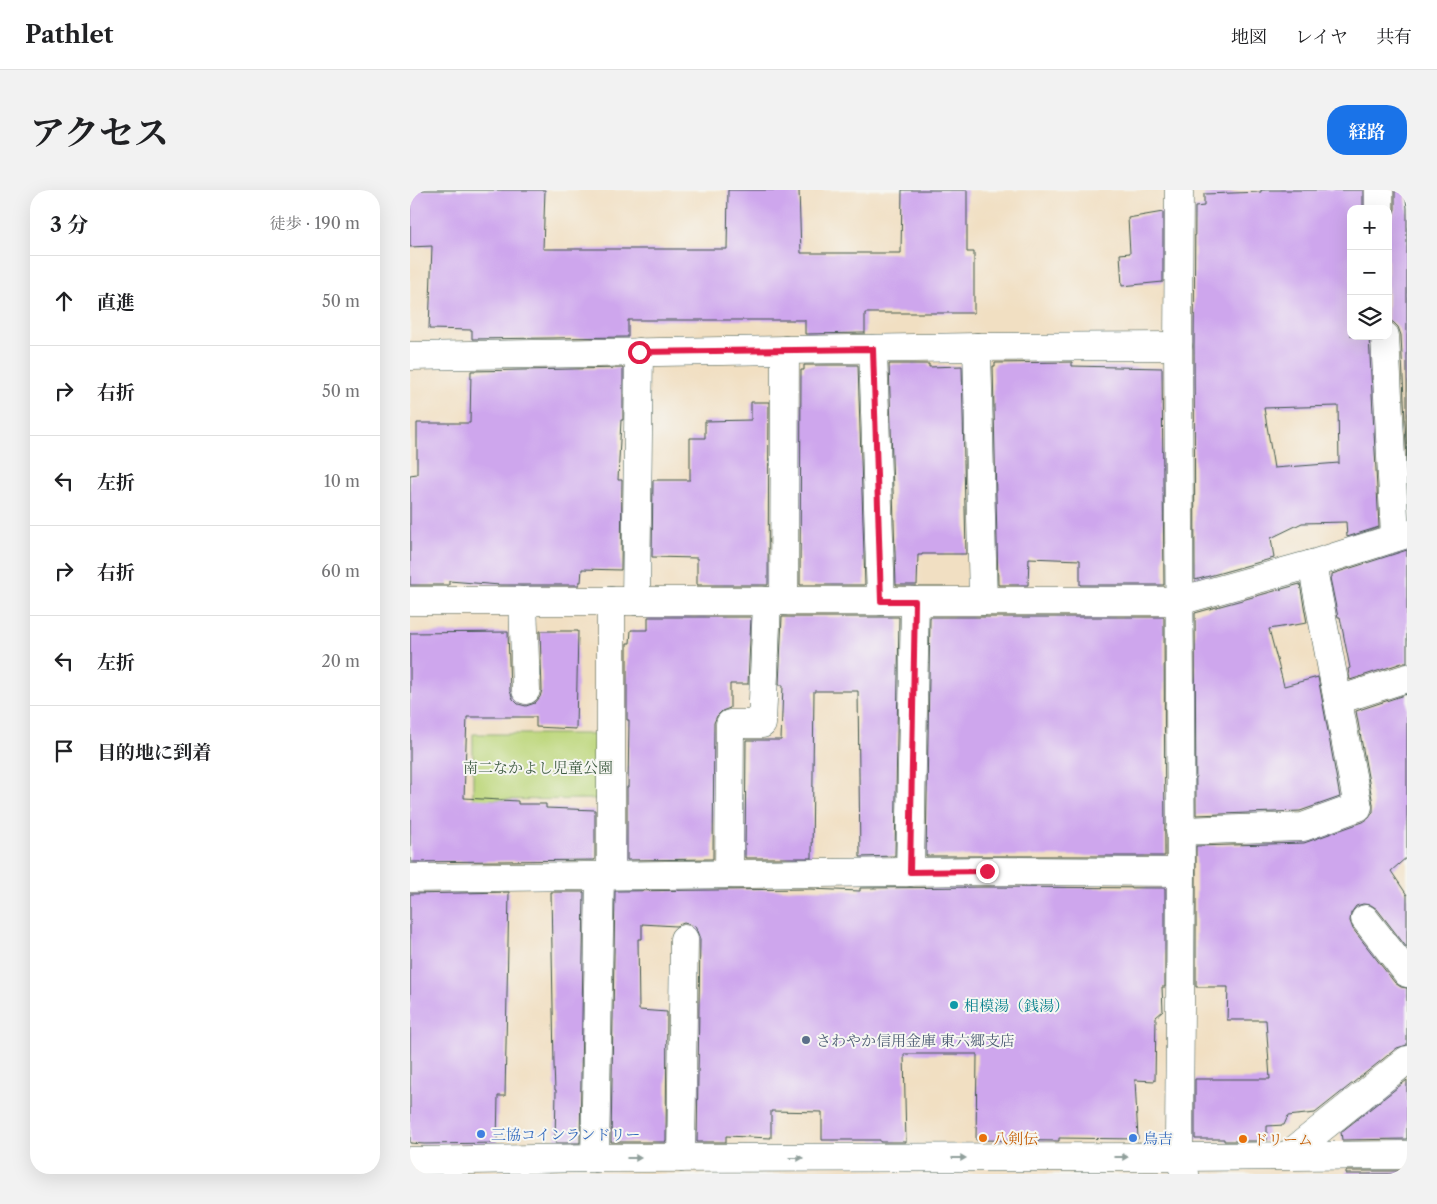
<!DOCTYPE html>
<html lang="ja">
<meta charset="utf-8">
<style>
:root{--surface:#fff;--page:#f2f2f2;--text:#202124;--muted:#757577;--line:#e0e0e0;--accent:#1a73e8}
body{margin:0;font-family:"Libre Caslon Text","Noto Serif JP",serif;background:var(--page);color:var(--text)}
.controls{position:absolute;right:15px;top:15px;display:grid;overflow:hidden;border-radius:10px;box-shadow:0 5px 20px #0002}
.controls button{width:45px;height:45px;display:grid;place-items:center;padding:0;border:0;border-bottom:1px solid var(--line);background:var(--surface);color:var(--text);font:25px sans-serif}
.stop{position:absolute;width:15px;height:15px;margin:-11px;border:4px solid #e11d48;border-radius:50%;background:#fff}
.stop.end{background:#e11d48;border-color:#fff;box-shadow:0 1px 5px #0008}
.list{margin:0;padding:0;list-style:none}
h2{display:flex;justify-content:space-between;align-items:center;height:65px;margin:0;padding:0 20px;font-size:21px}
h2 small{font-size:16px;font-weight:400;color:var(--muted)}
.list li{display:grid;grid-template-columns:32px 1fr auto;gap:15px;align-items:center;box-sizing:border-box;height:90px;padding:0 20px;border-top:1px solid var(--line)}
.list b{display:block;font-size:19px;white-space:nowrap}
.list em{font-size:16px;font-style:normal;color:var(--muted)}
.icon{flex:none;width:28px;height:28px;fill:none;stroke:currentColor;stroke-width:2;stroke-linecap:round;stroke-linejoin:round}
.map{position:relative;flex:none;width:997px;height:984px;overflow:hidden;border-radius:20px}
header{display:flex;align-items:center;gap:30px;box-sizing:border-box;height:70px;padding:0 25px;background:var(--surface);border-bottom:1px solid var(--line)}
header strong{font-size:24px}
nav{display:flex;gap:28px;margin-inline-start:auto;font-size:18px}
.intro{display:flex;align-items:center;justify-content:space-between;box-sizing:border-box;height:120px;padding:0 30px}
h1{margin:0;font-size:35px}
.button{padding:12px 22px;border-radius:20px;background:var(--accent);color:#fff;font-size:18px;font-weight:700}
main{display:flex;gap:30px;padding:0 30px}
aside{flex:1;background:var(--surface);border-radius:20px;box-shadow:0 5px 20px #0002}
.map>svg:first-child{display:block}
</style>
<header>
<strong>Pathlet</strong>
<nav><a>地図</a><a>レイヤ</a><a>共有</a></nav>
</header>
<div class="intro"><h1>アクセス</h1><a class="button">経路</a></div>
<main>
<aside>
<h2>3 分<small>徒歩 · 190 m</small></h2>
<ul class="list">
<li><svg class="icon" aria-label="ahead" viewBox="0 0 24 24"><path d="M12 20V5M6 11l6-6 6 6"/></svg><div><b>直進</b></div><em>50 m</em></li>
<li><svg class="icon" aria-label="right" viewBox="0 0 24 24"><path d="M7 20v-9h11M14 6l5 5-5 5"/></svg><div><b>右折</b></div><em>50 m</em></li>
<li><svg class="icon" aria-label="left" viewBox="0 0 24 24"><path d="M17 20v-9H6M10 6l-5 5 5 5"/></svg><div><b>左折</b></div><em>10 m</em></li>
<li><svg class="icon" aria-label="right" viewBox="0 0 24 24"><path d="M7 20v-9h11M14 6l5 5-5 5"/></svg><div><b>右折</b></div><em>60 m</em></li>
<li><svg class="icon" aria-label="left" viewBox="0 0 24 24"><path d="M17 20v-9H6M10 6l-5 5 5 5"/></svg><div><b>左折</b></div><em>20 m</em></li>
<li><svg class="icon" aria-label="arrive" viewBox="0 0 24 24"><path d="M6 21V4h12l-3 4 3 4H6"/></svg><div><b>目的地に到着</b></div></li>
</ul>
</aside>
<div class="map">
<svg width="997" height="984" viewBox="0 0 997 984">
<rect width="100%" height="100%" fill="#f6f6f2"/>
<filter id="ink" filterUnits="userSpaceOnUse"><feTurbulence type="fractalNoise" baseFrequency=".02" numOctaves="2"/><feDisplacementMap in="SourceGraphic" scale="10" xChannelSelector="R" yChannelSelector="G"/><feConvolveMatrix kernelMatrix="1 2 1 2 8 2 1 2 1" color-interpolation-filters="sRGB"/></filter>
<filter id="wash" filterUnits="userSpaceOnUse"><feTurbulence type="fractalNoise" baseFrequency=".0096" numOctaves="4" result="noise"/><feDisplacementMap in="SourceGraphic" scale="20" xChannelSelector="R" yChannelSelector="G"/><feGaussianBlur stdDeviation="1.12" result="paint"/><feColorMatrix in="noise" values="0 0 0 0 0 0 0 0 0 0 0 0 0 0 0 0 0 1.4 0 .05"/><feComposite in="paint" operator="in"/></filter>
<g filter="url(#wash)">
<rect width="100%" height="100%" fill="#f1dfc2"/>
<path fill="#bdd77c" stroke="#6e8a58" d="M63 544H192V609L63 610Z"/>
<g id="blocks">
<g fill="#cea6ed" fill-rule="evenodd">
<path d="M0 0H135L133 59H317L318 0H389L391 63H491L492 0H557V62H564V123H455V143L395 144V130H218V147L62 149V140L19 139 22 56 0 57Z"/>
<path d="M851 0H953V19H941V146H959L969 337 937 347 936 332 892 333 861 348 864 368 785 390 784 156 785 17 794 16V4L851 2ZM928 216 929 273 864 278 854 218Z"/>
<path d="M995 0 997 18V274L991 145 988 137 983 132 978 131V31L983 26 985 19V1Z"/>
<path d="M753 22V92L712 96 710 64 720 63 718 28Z"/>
<path d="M662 172V176L752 178 754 395H670V370L619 368 618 395H588L583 176H585V173Z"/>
<path d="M479 174H519V177L552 176 556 364H512V365H508L507 395H486Z"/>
<path d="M394 175H448L455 395H390L391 180H394Z"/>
<path d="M213 178V230H211L208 290H212L211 380 172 379 171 392H169V395H90L39 391V395H0V285L7 284V233H60L61 181Z"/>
<path d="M341 212H359L358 395H287V368L242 367 243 290H280V248H295V231L341 230Z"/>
<path d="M997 360V473H992L940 490 938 479 940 478 930 427H928L920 388 922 387V384Z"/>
<path d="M890 394 897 433 859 439 874 496 908 487 930 607 890 621 786 625 785 423Z"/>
<path d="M238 427H341L338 494H320V518L312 521 307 526 304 533 303 669 217 670V597H218L219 530H217V453H220L221 440H238Z"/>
<path d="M372 427H489L485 666 450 667 448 501H404L402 668H335L336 550H371L373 495H369Z"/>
<path d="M520 427H754L755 666H516Z"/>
<path d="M130 441H168L166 539 126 537V527H57L54 608 108 611V614H136V618L185 620V670L0 672V443L98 442 100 501 103 509 108 514 116 516 125 513 130 507 132 500Z"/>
<path d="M997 504V667L981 681 997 705V758L967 719 961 715 953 714 946 716 941 723 940 731 943 739 985 793 991 797 997 798V855L987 858 905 923 878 926 874 935 857 936V951H814V949H785V889H860L856 830H817L818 797H786V656L894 653 953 632 959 628 963 622V614L946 521Z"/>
<path d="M577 697 755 698V797H752L753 821 746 827 745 891 725 890 728 949 649 948V951L566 950 567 864H494L496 952H470V950H412V922L361 921V948L316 946V952H287L290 749 285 736 274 733 266 736 232 734V749H228L229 820 257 822 256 952H201L205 701 401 699 450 701V698Z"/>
<path d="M99 702 95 906H88L87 953 14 954 0 953V704Z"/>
<path d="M141 702H174L170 953H145L146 900H145L144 875Z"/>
<path d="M997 890V949L932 950 931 942Z"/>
<path d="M936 981H995L997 984H936Z"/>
</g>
</g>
</g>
<g filter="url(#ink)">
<use href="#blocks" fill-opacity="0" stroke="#3e5549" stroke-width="1"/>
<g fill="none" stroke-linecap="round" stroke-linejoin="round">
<defs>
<g id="minor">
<path d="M769 0 768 156 771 682 769 950V967L775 984"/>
<path d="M969 0V19"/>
<path d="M975 146 985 347"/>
<path d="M567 157 573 411"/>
<path d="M463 159 471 411"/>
<path d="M0 166 567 157 768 156"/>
<path d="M0 411H769L902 374 997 344"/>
<path d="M113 411 116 500"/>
<path d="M226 411 229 162"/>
<path d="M374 411 375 160"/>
<path d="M928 510 997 488"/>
<path d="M770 641 893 637 948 617 902 374"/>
<path d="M500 682 505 411"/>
<path d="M319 684 320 534H352L357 411"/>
<path d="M201 685V411"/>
<path d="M0 688 577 681 771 682"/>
<path d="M955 729 997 783"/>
<path d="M878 965 997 870"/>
<path d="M185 968 190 686"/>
<path d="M271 968 274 749"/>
<path d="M0 971 185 968 769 967 997 965"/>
</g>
</defs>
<use href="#minor" stroke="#3e5549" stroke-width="29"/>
<use href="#minor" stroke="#fff" stroke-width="28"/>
</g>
<defs><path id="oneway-solid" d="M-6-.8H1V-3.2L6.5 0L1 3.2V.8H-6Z" transform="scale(1.25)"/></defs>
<g fill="#8f9e9a">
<use href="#oneway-solid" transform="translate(711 967)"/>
<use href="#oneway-solid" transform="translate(224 968)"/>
<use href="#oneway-solid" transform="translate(386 968)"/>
<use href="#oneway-solid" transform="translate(549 968)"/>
</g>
</g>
<g fill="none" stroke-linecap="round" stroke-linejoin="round" filter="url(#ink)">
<path stroke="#e11d48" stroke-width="6" d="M229 162 463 159 471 411H505L500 682 577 681"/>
</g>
<circle fill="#0f9aa8" stroke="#f6f6f2" stroke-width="2" cx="544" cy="815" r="5"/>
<circle fill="#5c6f8a" stroke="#f6f6f2" stroke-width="2" cx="396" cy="850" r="5"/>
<g fill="#3f7fe0" stroke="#f6f6f2" stroke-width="2">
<circle cx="71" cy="944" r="5"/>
<circle cx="723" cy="948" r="5"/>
</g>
<g fill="#e8710a" stroke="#f6f6f2" stroke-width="2">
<circle cx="573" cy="948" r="5"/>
<circle cx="833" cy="949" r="5"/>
</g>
<g text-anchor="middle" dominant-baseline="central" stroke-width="4" stroke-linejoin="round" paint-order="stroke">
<g font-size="15" fill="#3f5c42" stroke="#f6f6f2">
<text x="128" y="577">南二なかよし児童公園</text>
</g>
<g font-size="15" fill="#0d838f" stroke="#f6f6f2" text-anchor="start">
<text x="554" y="815">相模湯（銭湯）</text>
</g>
<g font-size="15" fill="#4e5e75" stroke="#f6f6f2" text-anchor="start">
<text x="406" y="850">さわやか信用金庫 東六郷支店</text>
</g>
<g font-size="15" fill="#366cbe" stroke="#f6f6f2" text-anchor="start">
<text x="81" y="944">三協コインランドリー</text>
<text x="733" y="948">鳥吉</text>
</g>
<g font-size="15" fill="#c56008" stroke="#f6f6f2" text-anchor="start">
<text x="583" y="948">八剣伝</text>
<text x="843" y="949">ドリーム</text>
</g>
</g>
</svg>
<div class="controls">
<button>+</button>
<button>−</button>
<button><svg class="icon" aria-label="layers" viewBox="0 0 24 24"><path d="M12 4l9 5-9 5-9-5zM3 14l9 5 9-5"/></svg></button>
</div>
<div class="stop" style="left:229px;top:162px"></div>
<div class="stop end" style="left:577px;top:681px"></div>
</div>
</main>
